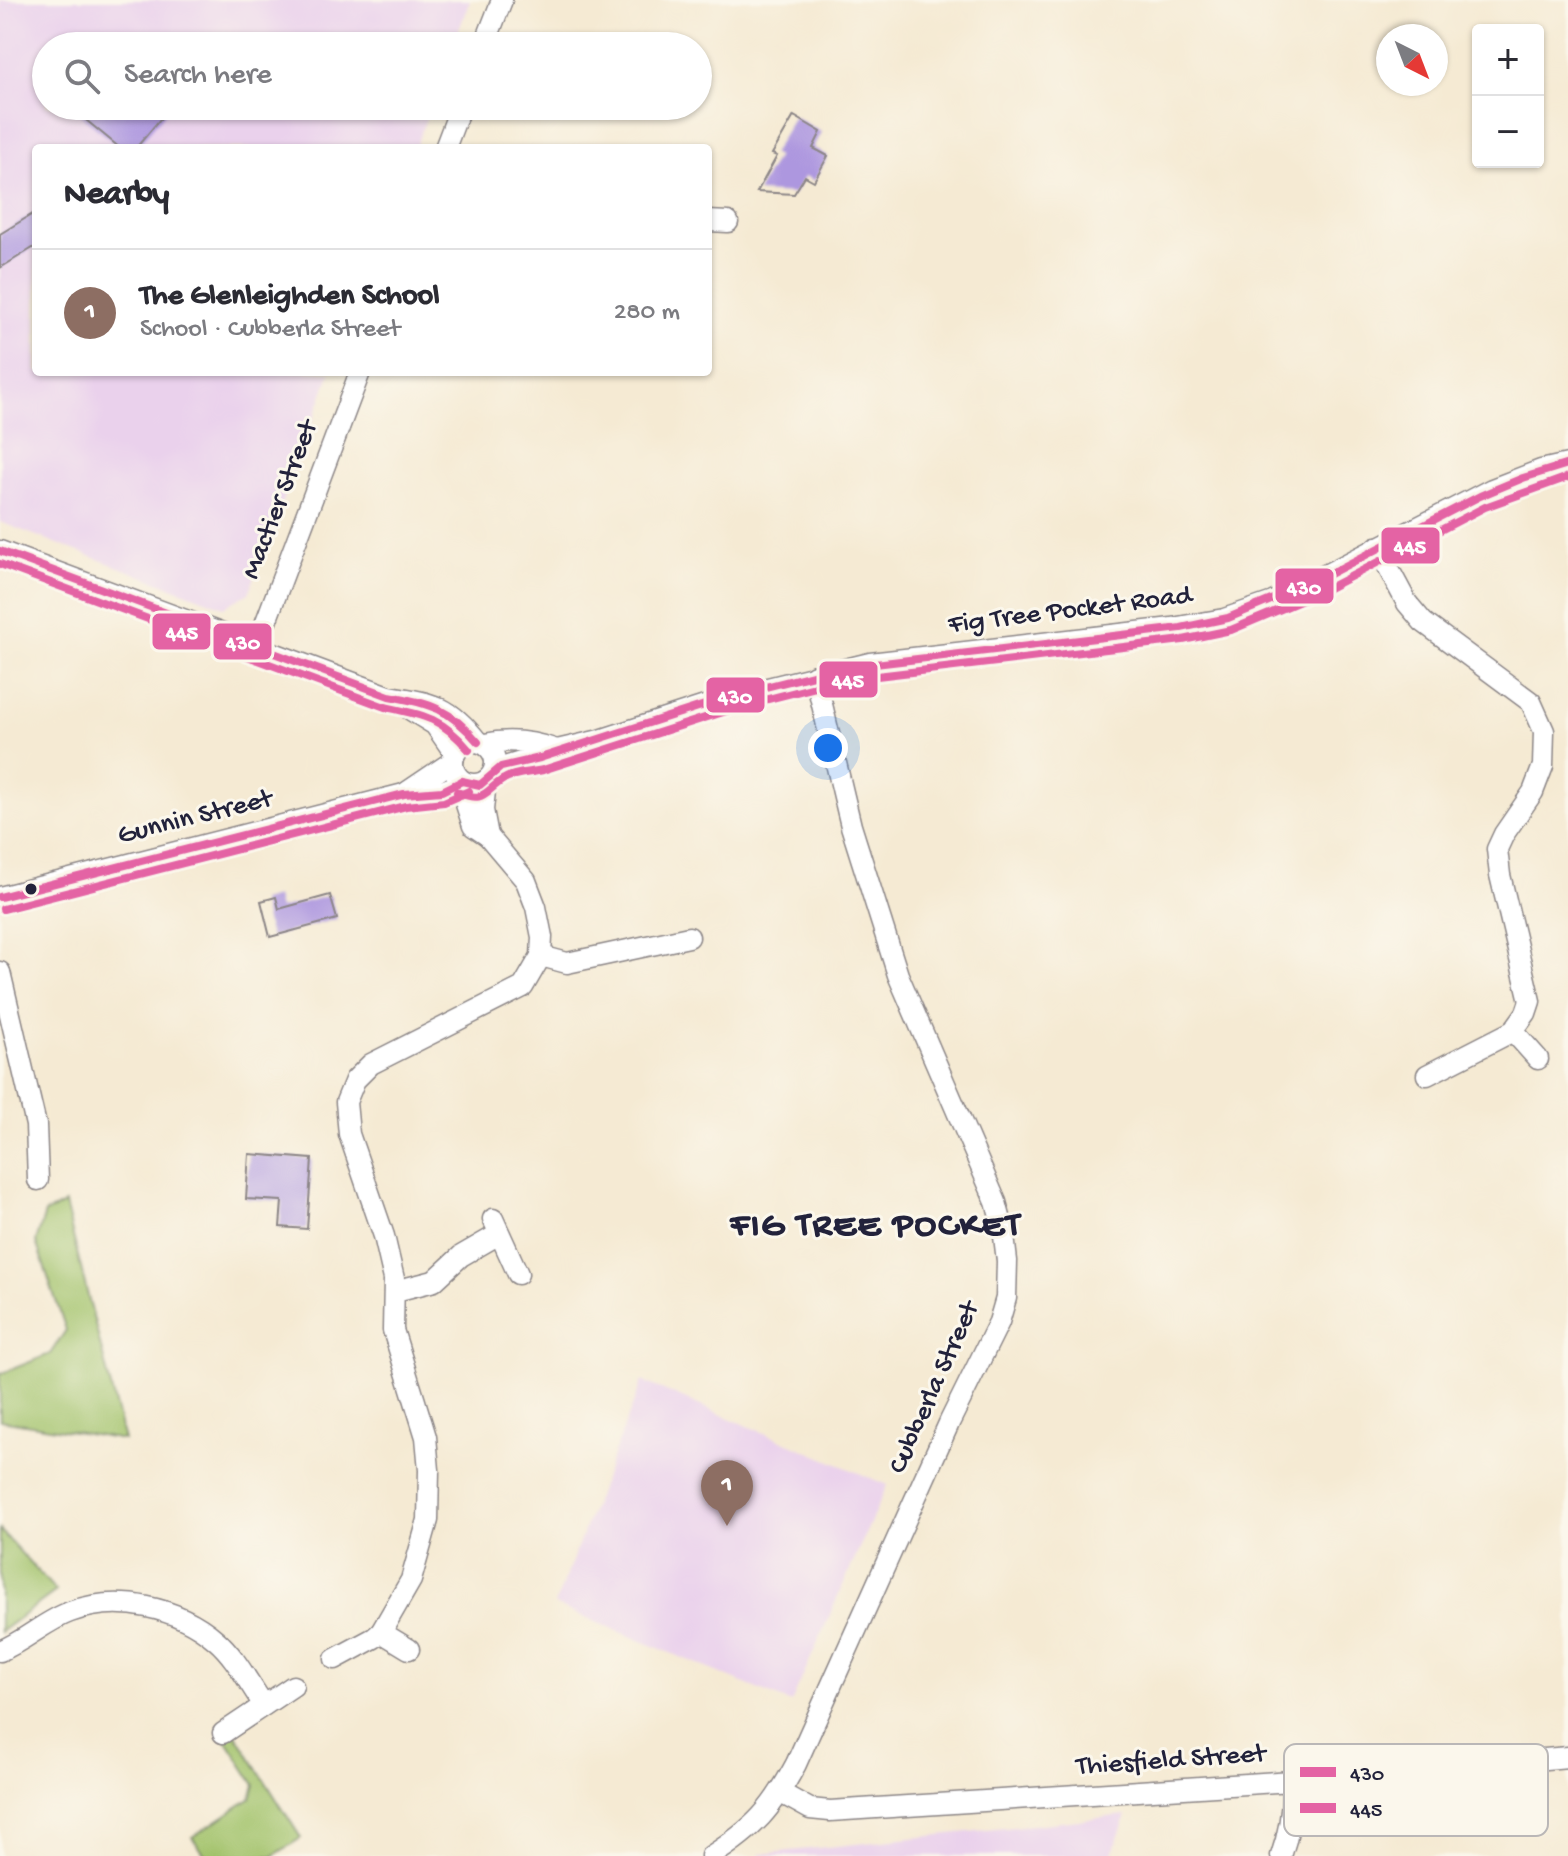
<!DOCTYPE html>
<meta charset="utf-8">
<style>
:root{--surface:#fff;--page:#f2f2f3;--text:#2b2b33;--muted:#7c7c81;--line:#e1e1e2;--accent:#c8321e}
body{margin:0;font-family:"Gochi Hand",sans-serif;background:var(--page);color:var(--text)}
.controls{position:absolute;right:24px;top:24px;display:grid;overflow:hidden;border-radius:8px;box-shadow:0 2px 6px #0004}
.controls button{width:72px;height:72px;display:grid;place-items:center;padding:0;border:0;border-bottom:2px solid var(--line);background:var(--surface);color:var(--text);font:40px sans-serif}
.compass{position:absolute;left:1376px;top:24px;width:72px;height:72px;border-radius:50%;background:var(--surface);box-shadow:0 2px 6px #0004;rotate:138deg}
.you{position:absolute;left:828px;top:748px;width:28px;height:28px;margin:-20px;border:6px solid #fff;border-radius:50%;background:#1a73e8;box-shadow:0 0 0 12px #1a73e833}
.badge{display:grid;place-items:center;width:52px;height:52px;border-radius:50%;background:var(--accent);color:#fff;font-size:26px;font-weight:700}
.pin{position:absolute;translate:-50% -66px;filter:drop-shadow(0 2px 4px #0008)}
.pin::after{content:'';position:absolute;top:42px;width:28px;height:24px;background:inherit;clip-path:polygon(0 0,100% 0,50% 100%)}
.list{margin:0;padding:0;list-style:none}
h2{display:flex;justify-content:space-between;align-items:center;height:104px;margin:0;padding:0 32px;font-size:34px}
h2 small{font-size:26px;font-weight:400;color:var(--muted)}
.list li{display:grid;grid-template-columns:52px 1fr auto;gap:24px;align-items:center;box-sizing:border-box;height:128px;padding:0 32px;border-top:2px solid var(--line)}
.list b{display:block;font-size:30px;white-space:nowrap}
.list p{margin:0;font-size:26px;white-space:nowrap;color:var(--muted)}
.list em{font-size:26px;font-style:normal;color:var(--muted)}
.icon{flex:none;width:44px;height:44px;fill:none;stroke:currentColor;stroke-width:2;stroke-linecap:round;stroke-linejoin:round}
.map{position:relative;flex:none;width:1568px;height:1856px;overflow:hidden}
.search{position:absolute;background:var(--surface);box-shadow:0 2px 6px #0004;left:32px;top:32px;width:680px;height:88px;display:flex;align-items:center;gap:20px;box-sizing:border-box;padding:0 28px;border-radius:44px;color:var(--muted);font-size:30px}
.panel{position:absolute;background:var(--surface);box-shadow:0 2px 6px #0004;left:32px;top:144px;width:680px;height:232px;border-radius:8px}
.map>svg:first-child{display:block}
</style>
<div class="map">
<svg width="1568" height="1856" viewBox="0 0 1568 1856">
<rect width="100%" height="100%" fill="#fbf7ec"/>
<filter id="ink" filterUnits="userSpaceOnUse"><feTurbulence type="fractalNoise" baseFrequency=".0125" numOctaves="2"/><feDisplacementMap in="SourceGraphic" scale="16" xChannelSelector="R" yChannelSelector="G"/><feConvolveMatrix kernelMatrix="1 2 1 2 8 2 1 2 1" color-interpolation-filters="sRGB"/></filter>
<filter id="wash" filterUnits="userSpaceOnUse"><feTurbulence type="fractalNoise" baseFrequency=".006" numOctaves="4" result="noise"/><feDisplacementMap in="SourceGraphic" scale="32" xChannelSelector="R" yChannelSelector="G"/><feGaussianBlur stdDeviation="1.8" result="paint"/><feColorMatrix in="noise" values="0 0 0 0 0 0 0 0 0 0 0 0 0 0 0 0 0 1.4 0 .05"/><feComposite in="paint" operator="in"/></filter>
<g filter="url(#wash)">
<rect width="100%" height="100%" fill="#f5ead3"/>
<g fill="#ead1ec">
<path d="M0 0H470L453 46H46V106H431L415 148H36V372H331L249 593 224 607 0 522Z"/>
<path d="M642 1381 887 1485 791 1703 555 1605Z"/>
<path d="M1127 1815 1111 1856H759L762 1854Z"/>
</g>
<g fill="#a2c26a" stroke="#627252" stroke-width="2">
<path d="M65 1204 124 1440 0 1420V1374L50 1354 66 1330 36 1242 45 1213Z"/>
<path d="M0 1530 56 1591 0 1632Z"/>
<path d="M235 1733 301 1838 273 1856H206L192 1837 251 1798 255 1785 226 1740Z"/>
</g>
<g id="blocks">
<g fill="#ad97df">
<path d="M69 106H171L136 148H120Z"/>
<path d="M794 116 821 132 813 148 828 156 814 181 805 176 794 194 757 192 777 156 772 154Z"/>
<path d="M36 212V246L0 268V234Z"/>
<path d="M330 895 337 919 270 937 261 901 276 897 279 909Z"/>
<path d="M249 1154 312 1159 307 1229 280 1227 282 1201 246 1199Z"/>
</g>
</g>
</g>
<g filter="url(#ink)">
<use href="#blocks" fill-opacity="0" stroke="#8c8687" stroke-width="2"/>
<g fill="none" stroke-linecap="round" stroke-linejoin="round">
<defs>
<g id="minor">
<path d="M484 46 502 0"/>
<path d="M445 148 461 106"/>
<path d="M708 221 728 222"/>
<path d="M1377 547 1407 603 1423 622 1531 702 1544 731 1543 766 1533 792 1504 834 1497 849 1500 875 1530 1001 1526 1013 1513 1031 1427 1075"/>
<path d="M0 551 389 696C433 703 449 705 478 742"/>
<path d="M256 648 360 372"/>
<path d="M396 701 435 725 455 754"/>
<circle cx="474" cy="763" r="21"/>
<path d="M485 744C510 738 534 742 557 750"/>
<path d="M495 770 524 761 536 760 557 750 600 740 739 695 870 663 1172 628 1224 619 1273 602 1492 489 1541 470 1568 464"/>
<path d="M486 781 483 810 488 836"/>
<path d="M407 792 453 761"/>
<path d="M0 897 404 794C423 793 447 794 462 781"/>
<path d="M541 956 567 963 689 937"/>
<path d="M0 972 36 1125 38 1180"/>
<path d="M1513 1031 1538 1059"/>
<path d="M493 1219 518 1274"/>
<path d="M395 1291 434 1281 461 1256 499 1234"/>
<path d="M381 1632 409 1649"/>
<path d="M0 1651C25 1641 45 1621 70 1612 118 1594 178 1607 216 1640 236 1657 249 1684 264 1705"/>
<path d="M335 1659 374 1638 381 1632 411 1580 428 1520 429 1470 426 1437 393 1330 394 1279 384 1236 349 1134 346 1102 355 1080 371 1064 523 987 541 956 542 937 536 907 526 881 488 836 473 826 463 795 466 783"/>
<path d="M223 1733 293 1686"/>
<path d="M781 1793 810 1809 830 1811 1292 1781 1568 1757"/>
<path d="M711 1856C755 1828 772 1809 796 1764L950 1421 999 1322 1006 1298 1007 1261 1003 1228 996 1202 898 975 851 826 815 675"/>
<path d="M1281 1856C1290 1831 1293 1808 1292 1781"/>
</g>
</defs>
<use href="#minor" stroke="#8c8687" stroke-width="23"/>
<use href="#minor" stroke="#fff" stroke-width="20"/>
<defs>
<g id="bus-1">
<path d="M0 551 389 696C430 703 450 709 478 742"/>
<path d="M462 781 480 785 501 767 540 758 742 693 841 668 1181 628 1228 618 1314 582 1480 496 1523 478 1568 464"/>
<path d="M0 897 404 794 442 791 462 781"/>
</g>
<g id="bus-2">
<path d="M0 564 385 707C424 715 442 718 469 750"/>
<path d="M457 792C486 804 484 791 504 779 515 772 531 773 543 770L745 705 843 680 1183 640 1231 630 1319 593 1485 507 1568 477"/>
<path d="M3 909 406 806 444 802 469 791"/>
</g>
</defs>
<use href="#bus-1" stroke="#fbf7ec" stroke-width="14"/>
<use href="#bus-2" stroke="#fbf7ec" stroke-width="14"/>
<use href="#bus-1" stroke="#e463a4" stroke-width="8"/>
<use href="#bus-2" stroke="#e463a4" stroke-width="8"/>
</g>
</g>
<circle fill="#22223b" stroke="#fbf7ec" stroke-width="3" cx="31" cy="889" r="7"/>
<g text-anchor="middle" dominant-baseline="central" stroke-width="6" stroke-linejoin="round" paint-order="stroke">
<g font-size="28" fill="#22223b" stroke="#fbf7ec">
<text transform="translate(281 500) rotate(-69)">Mactier Street</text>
<text transform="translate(1070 611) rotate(-7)">Fig Tree Pocket Road</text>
<text transform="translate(195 818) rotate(-14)">Gunnin Street</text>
<text transform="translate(935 1388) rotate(-66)">Cubberla Street</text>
<text transform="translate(1171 1761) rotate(-4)">Thiesfield Street</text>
</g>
<g font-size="36" font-weight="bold" letter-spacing="2" fill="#22223b" stroke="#fbf7ec">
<text x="876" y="1227">FIG TREE POCKET</text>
</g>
</g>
<rect x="1284" y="1744" width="264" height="92" rx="12" fill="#fbf7ec" stroke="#bab7b7" stroke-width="2"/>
<rect x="1300" y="1767" width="36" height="10" fill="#e463a4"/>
<rect x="1300" y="1803" width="36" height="10" fill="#e463a4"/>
<g font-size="22" fill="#22223b">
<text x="1350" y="1780">430</text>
<text x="1350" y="1816">445</text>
</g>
<g stroke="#fbf7ec" stroke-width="3">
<rect x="1380" y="526" width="61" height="39" rx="8" fill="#e463a4"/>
<rect x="1274" y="567" width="61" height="38" rx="8" fill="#e463a4"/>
<rect x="151" y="612" width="61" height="39" rx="8" fill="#e463a4"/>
<rect x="212" y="622" width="61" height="39" rx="8" fill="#e463a4"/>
<rect x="818" y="660" width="61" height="39" rx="8" fill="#e463a4"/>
<rect x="705" y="676" width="61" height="38" rx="8" fill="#e463a4"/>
</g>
<g font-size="22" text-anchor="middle" font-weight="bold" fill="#fff">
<text x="1410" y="553">445</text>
<text x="1304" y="594">430</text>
<text x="182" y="639">445</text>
<text x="243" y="649">430</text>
<text x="848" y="687">445</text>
<text x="735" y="703">430</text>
</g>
</svg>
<div class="controls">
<button>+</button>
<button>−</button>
</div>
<svg class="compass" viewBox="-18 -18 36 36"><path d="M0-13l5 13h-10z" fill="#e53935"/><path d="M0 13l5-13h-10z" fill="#7c7c81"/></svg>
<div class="you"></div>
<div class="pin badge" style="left:727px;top:1526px;background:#8d6e63">1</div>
<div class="search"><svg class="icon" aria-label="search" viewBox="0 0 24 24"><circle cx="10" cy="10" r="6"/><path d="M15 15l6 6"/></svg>Search here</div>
<section class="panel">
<h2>Nearby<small></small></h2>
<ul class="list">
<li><span class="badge" style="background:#8d6e63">1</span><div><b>The Glenleighden School</b><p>School · Cubberla Street</p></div><em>280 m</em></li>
</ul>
</section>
</div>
